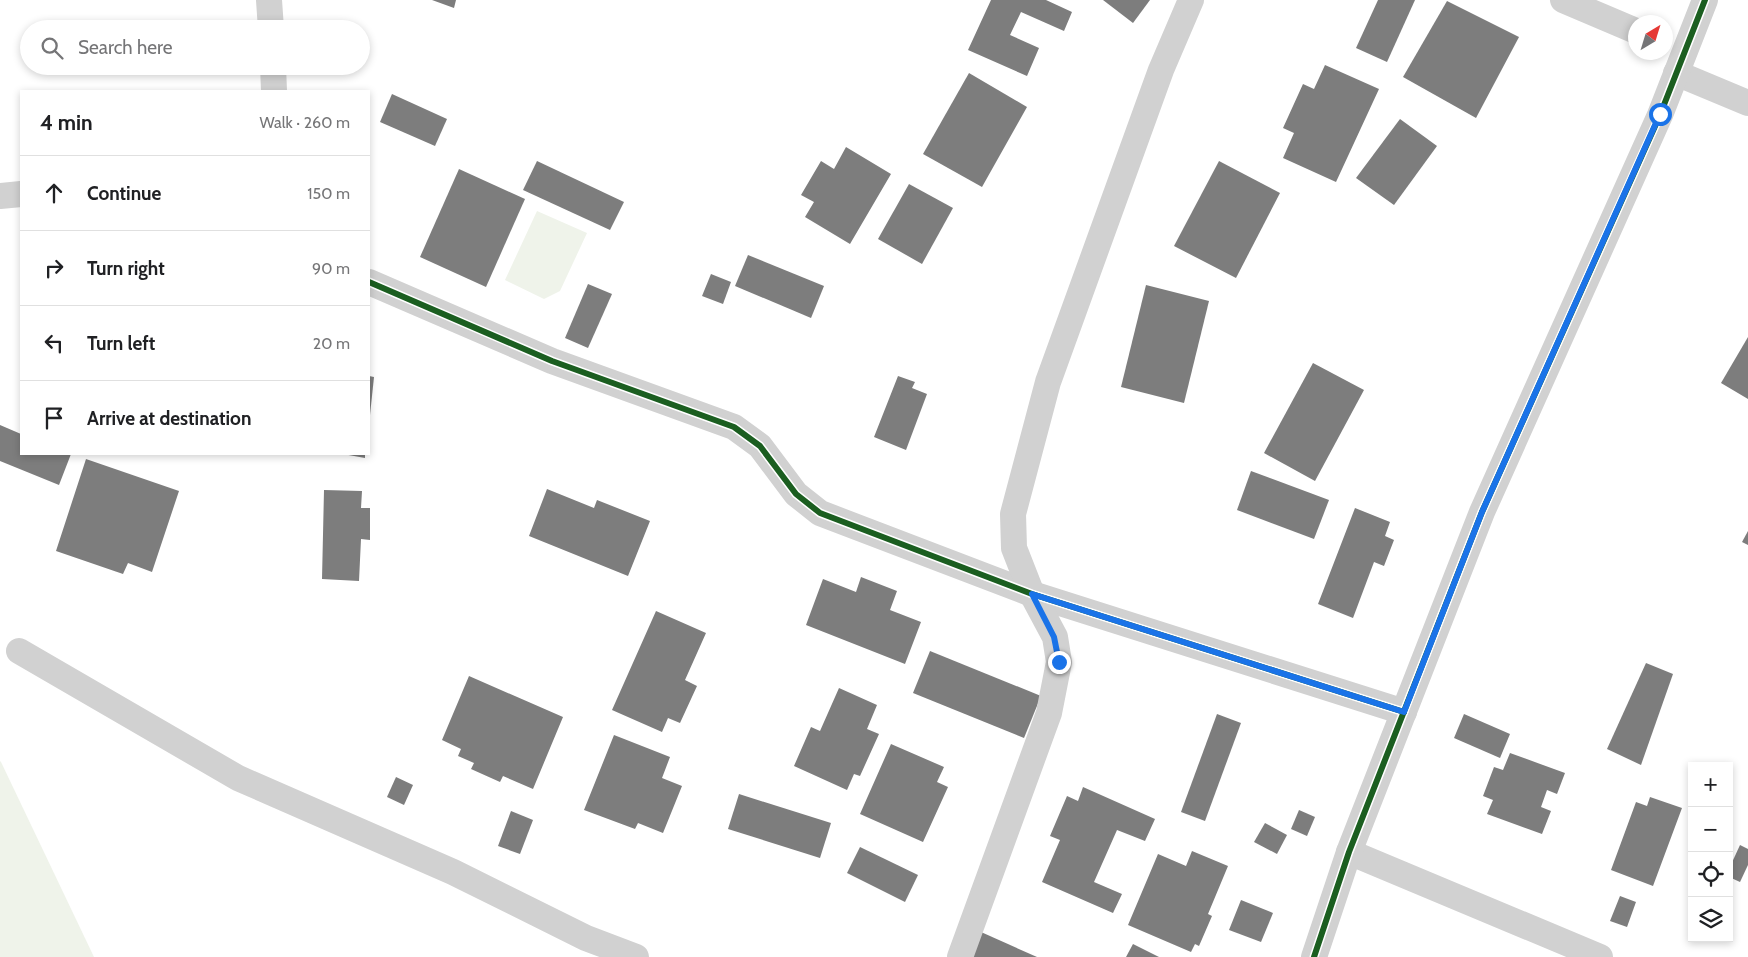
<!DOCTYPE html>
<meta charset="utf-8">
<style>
:root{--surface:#fff;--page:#f6f6f6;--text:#202124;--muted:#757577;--line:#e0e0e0}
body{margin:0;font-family:Cabin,sans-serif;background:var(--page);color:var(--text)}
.controls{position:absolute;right:15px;bottom:15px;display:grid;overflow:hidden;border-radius:0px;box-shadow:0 2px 8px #0003}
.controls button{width:45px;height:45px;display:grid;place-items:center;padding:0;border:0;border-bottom:1px solid var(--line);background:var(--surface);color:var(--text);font:25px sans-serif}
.compass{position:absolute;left:1628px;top:15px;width:45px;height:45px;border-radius:50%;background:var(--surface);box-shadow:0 2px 8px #0003;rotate:38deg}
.stop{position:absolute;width:15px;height:15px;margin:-11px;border:4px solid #1a73e8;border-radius:50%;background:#fff}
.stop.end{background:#1a73e8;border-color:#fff;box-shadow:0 1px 5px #0008}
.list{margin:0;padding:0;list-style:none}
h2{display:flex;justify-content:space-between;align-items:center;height:65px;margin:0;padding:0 20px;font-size:21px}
h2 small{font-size:16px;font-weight:400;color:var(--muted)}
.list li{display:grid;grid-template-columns:32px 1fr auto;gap:15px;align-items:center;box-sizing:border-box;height:75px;padding:0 20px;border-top:1px solid var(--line)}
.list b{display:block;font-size:19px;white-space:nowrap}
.list em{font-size:16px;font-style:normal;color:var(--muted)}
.icon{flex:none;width:28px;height:28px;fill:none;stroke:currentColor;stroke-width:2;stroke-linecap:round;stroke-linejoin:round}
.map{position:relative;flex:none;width:1748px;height:957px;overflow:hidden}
.search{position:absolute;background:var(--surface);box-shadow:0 2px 8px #0003;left:20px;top:20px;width:350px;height:55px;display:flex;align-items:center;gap:12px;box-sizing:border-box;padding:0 18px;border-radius:28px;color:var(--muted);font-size:19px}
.panel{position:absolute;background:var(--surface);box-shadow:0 2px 8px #0003;left:20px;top:90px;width:350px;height:365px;border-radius:0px}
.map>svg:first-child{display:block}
</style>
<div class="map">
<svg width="1748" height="957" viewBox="0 0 1748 957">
<rect width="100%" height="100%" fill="#fff"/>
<g fill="#eff3ea">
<path d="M537 211 587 233 560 291 544 299 505 280Z"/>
<path d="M0 761 1 762 94 957H0Z"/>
</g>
<g fill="#7d7d7d">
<path d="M432 0H456L454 8Z"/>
<path d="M991 0H1046L1072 12 1064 31 1021 12 1010 35 1039 48 1027 76 968 50Z"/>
<path d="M1103 0H1150L1133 23Z"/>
<path d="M1378 0H1415L1387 62 1356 48Z"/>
<path d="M1447 1 1519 37 1476 118 1403 77Z"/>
<path d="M1325 65 1379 89 1336 182 1283 158 1294 133 1283 128 1303 84 1314 89Z"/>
<path d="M969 73 1027 107 982 187 923 154Z"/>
<path d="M392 94 447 119 435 146 380 122Z"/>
<path d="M1400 119 1437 146 1394 205 1356 178Z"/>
<path d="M846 147 891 174 850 244 805 217 814 202 801 195 821 161 834 169Z"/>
<path d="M537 161 624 202 610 230 523 190Z"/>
<path d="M1219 161 1280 193 1236 278 1174 246Z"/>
<path d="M459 169 525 199 486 287 420 257Z"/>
<path d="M909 184 953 208 922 264 878 239Z"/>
<path d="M748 255 824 286 811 318 735 286Z"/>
<path d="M711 274 731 282 723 304 702 296Z"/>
<path d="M588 284 612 294 588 348 565 338Z"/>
<path d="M1146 285 1209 301 1184 403 1121 387Z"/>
<path d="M1748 337V399L1721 383Z"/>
<path d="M1313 363 1364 390 1315 481 1264 453Z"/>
<path d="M369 376 374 377 370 415H369Z"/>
<path d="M898 376 915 382 912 388 927 394 906 450 874 437Z"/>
<path d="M0 425 21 434V454H71L59 485 0 461Z"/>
<path d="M343 454H365V458Z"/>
<path d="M86 459 179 491 152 572 128 563 123 574 56 551Z"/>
<path d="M1251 471 1329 500 1314 539 1237 510Z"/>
<path d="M547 489 594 508 597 500 650 521 628 576 529 536Z"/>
<path d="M324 490 362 491 361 508H370V540L361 539 359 581 322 579Z"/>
<path d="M1355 508 1390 522 1385 536 1394 540 1384 566 1374 562 1353 618 1318 604Z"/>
<path d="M1748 531V545L1742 542Z"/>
<path d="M861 577 897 591 890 610 921 622 905 664 806 625 823 579 856 592Z"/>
<path d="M656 611 706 633 685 680 697 686 680 723 668 718 662 732 612 710Z"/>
<path d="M930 651 1041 696 1024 738 913 693Z"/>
<path d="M1646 663 1673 674 1641 765 1607 749Z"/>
<path d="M469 676 563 717 533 789 503 776 500 782 471 769 474 763 458 756 461 749 442 740Z"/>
<path d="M839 688 877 705 867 729 879 734 860 776 854 774 847 790 794 766 811 727 820 731Z"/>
<path d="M1217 714 1241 723 1205 821 1181 812Z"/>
<path d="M1464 714 1510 734 1500 758 1454 738Z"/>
<path d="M614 735 670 757 662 778 682 786 663 833 638 823 635 829 584 810Z"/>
<path d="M891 744 944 767 937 782 948 787 923 842 860 814Z"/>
<path d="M1510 753 1565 773 1557 794 1547 790 1541 807 1551 811 1542 834 1487 814 1493 800 1483 796 1494 767 1503 770Z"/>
<path d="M396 777 413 785 404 805 387 797Z"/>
<path d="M1083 787 1155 819 1145 841 1117 830 1094 882 1122 894 1113 913 1042 882 1060 840 1050 836 1067 796 1078 801Z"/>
<path d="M739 794 831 823 820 858 728 829Z"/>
<path d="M1650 797 1682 808 1653 886 1611 870 1636 802 1647 806Z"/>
<path d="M1299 810 1315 817 1307 836 1291 829Z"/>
<path d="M511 811 533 820 520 854 498 846Z"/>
<path d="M1265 823 1287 835 1277 854 1254 842Z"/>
<path d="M1740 845 1748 849V865L1740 882 1729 877V869Z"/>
<path d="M860 847 918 875 905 902 847 873Z"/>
<path d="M1192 851 1228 866 1208 914 1212 916 1199 946 1195 944 1191 952 1128 925 1158 854 1186 866Z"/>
<path d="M1620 896 1636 902 1627 927 1610 921Z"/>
<path d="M1241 900 1273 913 1261 942 1229 930Z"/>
<path d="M981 932 1037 957H970Z"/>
<path d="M1133 944 1159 957H1126Z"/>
</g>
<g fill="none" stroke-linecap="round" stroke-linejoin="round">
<g stroke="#d1d1d1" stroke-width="26">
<path d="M269 0 271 29"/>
<path d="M1563 0 1636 31"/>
<path d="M273 66 274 91"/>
<path d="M1676 73 1748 103"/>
<path d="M0 196 21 194"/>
<path d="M369 282 552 361 734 427 760 446 796 494 820 513 1032 594 1404 712"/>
<path d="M19 651 238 778 453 872 586 938 636 957"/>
<path d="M1349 852 1600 957"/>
<path d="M960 957 1049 713 1059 662 1055 637 1032 594 1014 548 1013 514 1048 382 1161 70 1191 0"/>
<path d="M1314 957 1349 852 1482 512 1660 115 1705 0"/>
</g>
<defs>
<g id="cycleway">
<path d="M369 282 552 361 734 427 760 446 796 494 820 513 1032 594 1404 712"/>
<path d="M1314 957 1349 852 1482 512 1660 115 1705 0"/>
</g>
</defs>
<use href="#cycleway" stroke="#fff" stroke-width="9"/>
<use href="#cycleway" stroke="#1b5e20" stroke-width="6"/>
</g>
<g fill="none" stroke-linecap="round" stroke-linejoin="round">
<path stroke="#1a73e8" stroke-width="6" d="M1059 662 1054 637 1032 594 1404 712 1482 512 1660 114"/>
</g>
</svg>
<div class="controls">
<button>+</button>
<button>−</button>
<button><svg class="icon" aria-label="locate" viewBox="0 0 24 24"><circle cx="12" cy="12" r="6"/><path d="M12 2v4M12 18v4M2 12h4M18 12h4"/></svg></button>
<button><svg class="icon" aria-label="layers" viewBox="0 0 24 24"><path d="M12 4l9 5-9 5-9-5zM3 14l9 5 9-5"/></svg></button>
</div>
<svg class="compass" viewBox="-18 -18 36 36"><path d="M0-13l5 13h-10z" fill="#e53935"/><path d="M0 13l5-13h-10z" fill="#757577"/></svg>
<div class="stop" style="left:1660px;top:114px"></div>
<div class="stop end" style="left:1059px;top:662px"></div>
<div class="search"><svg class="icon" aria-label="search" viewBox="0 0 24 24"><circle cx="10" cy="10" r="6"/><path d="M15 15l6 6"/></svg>Search here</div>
<section class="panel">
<h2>4 min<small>Walk · 260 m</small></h2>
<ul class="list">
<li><svg class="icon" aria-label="ahead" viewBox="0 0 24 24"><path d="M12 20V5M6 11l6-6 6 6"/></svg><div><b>Continue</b></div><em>150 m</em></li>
<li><svg class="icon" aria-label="right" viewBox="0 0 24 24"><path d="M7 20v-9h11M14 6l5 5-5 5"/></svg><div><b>Turn right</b></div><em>90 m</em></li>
<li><svg class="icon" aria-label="left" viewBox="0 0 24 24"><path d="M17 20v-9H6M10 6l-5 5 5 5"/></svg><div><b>Turn left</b></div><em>20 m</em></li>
<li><svg class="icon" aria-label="arrive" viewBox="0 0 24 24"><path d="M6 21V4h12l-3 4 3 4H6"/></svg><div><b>Arrive at destination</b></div></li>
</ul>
</section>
</div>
